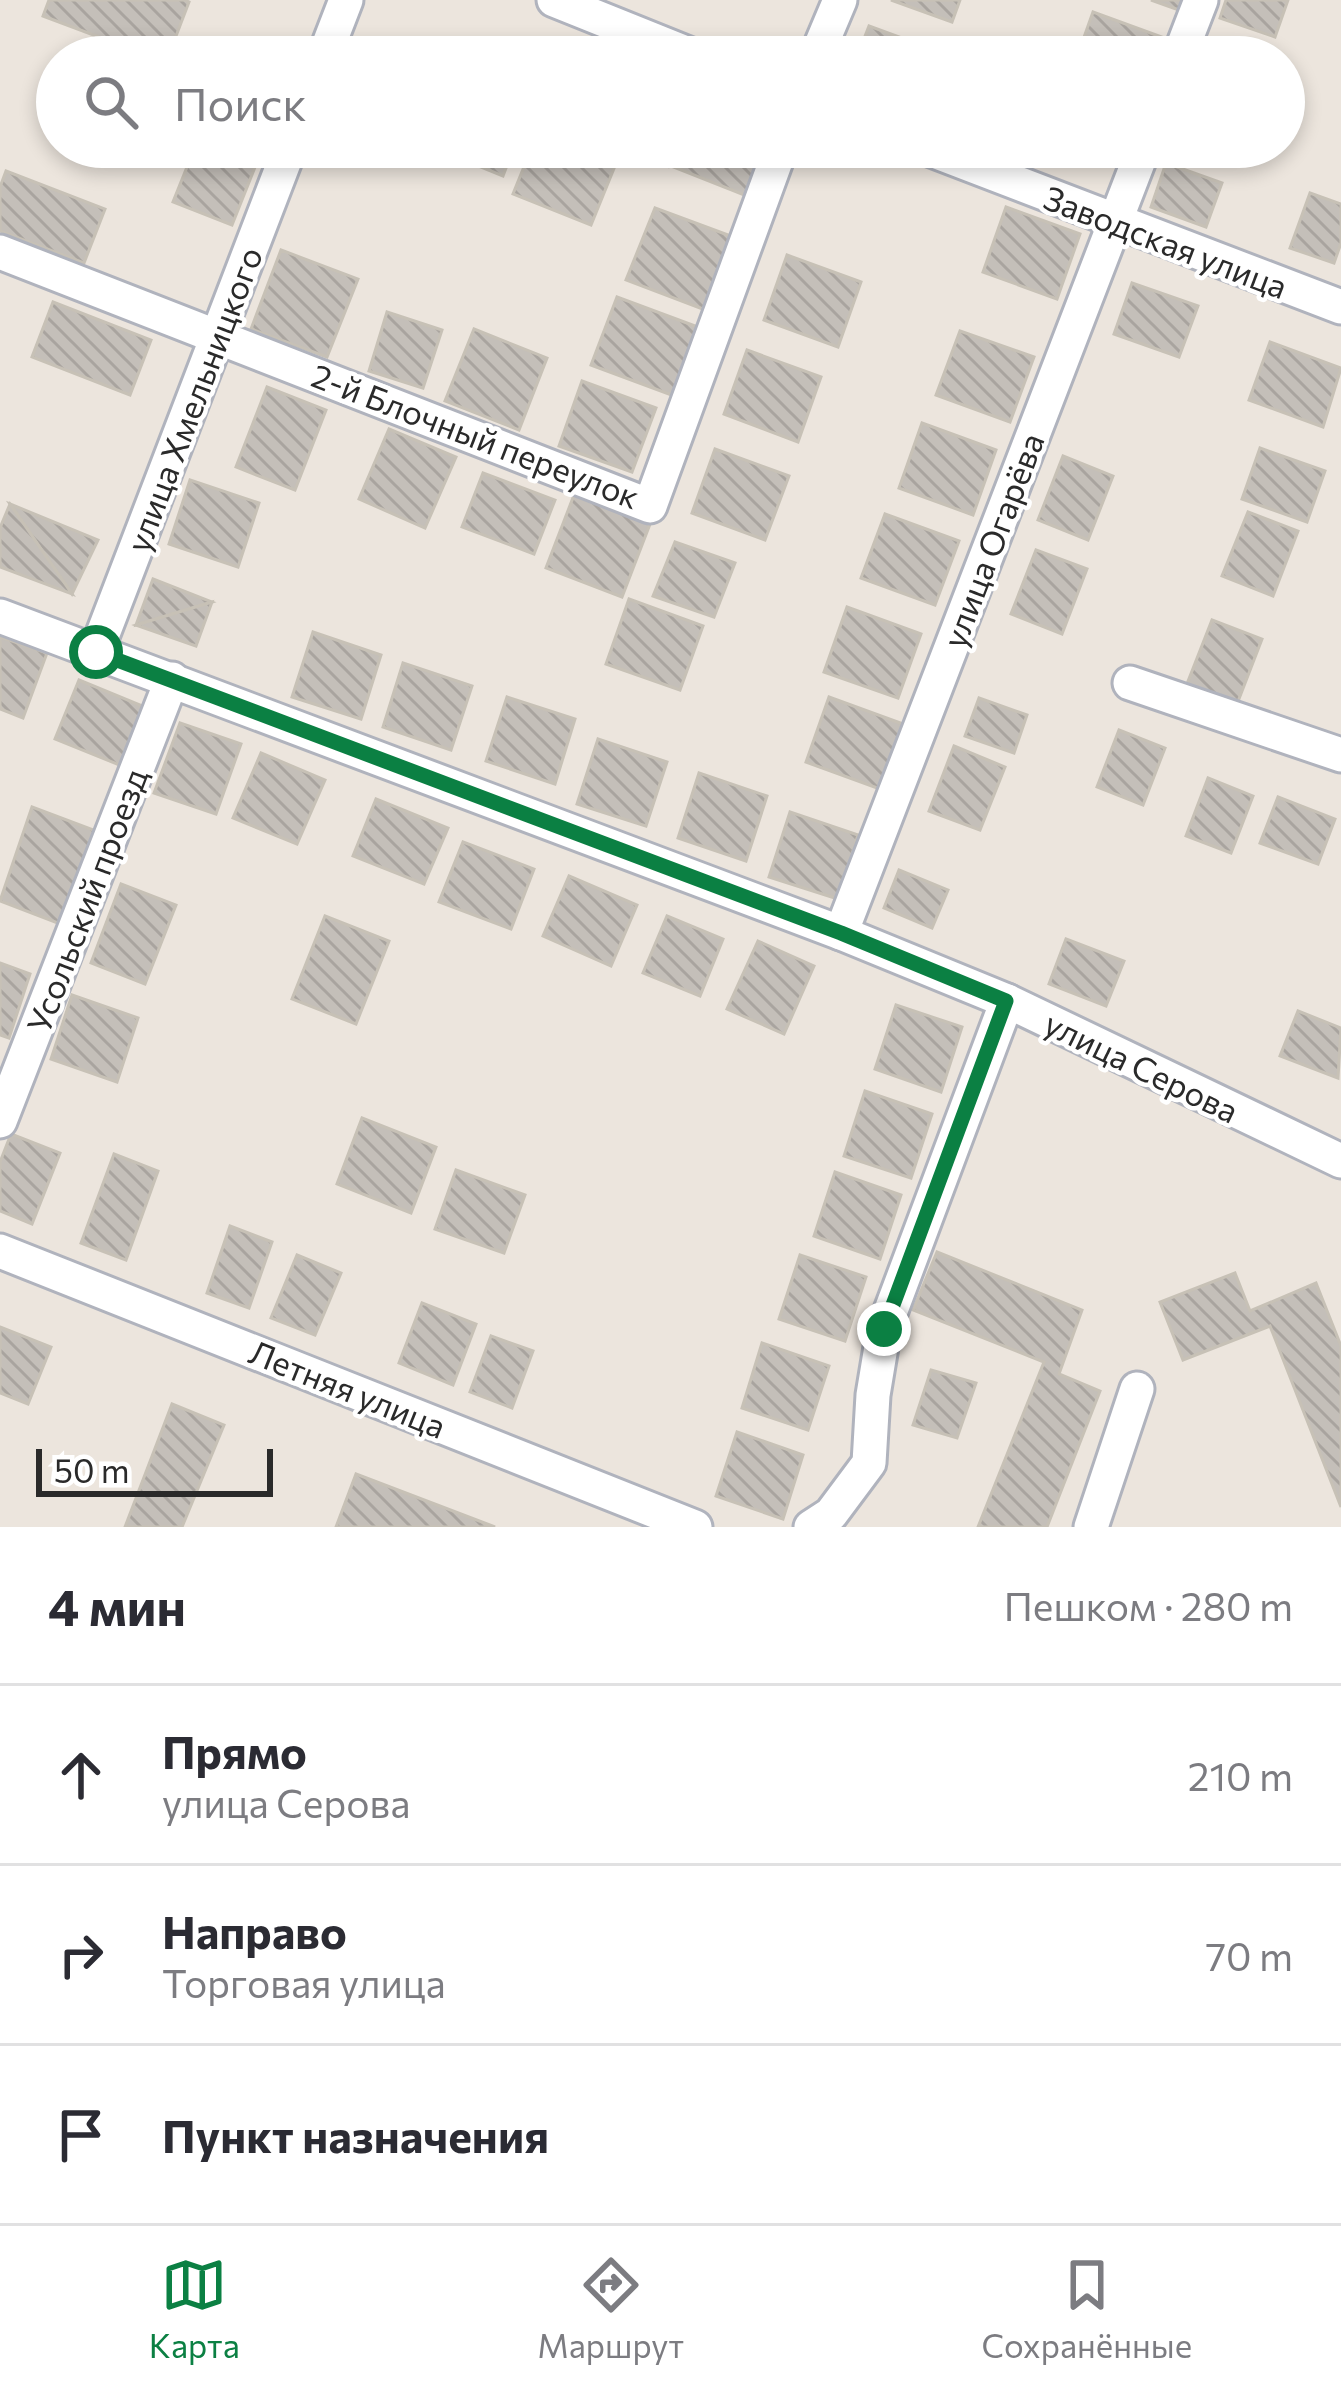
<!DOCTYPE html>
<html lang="ru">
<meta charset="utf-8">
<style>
:root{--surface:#fff;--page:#f2f2f3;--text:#2b2b33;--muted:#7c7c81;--line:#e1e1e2;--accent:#0b8043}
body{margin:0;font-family:Commissioner,sans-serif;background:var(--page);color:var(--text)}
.scale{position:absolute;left:36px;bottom:30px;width:237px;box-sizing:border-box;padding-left:12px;border:6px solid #2a2a2a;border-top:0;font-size:33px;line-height:42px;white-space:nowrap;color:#2a2a2a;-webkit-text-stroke:9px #fff;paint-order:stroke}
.stop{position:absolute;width:36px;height:36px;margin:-27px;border:9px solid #0b8043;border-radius:50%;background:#fff}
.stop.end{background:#0b8043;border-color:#fff;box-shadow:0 3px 12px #0008}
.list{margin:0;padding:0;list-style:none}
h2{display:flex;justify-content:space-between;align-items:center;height:156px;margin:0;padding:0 48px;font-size:51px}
h2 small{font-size:39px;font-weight:400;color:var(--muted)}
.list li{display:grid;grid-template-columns:78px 1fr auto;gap:36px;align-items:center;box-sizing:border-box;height:180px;padding:0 48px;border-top:3px solid var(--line)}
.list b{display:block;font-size:45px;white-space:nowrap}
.list p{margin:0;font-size:39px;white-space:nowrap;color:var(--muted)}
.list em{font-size:39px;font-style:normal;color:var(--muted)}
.icon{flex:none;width:66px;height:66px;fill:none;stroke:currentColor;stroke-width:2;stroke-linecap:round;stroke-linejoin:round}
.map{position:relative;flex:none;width:1341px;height:1527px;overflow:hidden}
.search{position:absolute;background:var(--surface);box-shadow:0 6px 18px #0003;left:36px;right:36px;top:36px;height:132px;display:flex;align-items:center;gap:30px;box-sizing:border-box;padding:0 42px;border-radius:66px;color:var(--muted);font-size:45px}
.sheet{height:696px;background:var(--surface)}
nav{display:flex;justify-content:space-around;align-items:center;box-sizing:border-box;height:168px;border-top:3px solid var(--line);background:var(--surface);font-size:33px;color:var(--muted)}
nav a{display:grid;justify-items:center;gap:6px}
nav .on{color:var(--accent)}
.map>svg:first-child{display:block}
</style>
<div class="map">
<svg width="1341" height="1527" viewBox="0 0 1341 1527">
<defs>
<pattern id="building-back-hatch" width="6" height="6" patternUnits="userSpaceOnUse" patternTransform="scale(3)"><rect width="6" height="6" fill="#c4bfb9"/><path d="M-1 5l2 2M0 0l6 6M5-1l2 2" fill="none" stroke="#a9a49f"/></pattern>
</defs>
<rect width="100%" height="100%" fill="#ece5dd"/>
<g fill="url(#building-back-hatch)" stroke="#c7c1b6" stroke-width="3">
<path d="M49 0H185L189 2 168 57H152L43 16Z"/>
<path d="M891 0H960L952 22Z"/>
<path d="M1151 0H1183L1179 10Z"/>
<path d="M1226 0H1288L1275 37 1220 18Z"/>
<path d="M1093 12 1167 39 1161 57H1077Z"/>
<path d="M869 26 943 53 941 57H857Z"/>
<path d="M195 147H263L232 225 173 202Z"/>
<path d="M432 147H514L503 176Z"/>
<path d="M532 147H596L619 156 591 225 513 194Z"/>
<path d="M678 147H720L671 166Z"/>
<path d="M720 147H773L752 198 671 166Z"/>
<path d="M1166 163 1222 183 1206 227 1151 207Z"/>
<path d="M6 171 105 209 84 263 0 231V187Z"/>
<path d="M1310 193 1341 204V243L1334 263 1290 248Z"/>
<path d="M1006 207 1080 234 1057 299 983 272Z"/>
<path d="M655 208 736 238 708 311 626 280Z"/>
<path d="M281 250 358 279 327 357 251 329Z"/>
<path d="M787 255 861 282 838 347 764 320Z"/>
<path d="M1132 283 1198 306 1179 357 1114 334Z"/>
<path d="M617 297 703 329 677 397 591 365Z"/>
<path d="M53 302 151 340 130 395 32 357Z"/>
<path d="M387 312 442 330 423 388 369 371Z"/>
<path d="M474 329 547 358 519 430 445 401Z"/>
<path d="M960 331 1034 357 1010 422 936 395Z"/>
<path d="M1270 342 1341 368 1323 427 1249 400Z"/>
<path d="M747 350 821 377 798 442 724 414Z"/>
<path d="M582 381 656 408 632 472 559 446Z"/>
<path d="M267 387 326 410 295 490 236 467Z"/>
<path d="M922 423 996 450 973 515 899 488Z"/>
<path d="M389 429 456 457 425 528 359 499Z"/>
<path d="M1260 448 1325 471 1307 522 1242 499Z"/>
<path d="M715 449 789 476 765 540 692 513Z"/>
<path d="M1063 456 1113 476 1088 540 1038 520Z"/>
<path d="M483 473 555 500 534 554 462 527Z"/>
<path d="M190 480 259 503 238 567 169 544Z"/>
<path d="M574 495 650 524 622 597 546 568Z"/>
<path d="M10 504 98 540 72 594Z"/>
<path d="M10 504 72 594 0 567V528Z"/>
<path d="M1248 512 1298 531 1273 596 1222 576Z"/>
<path d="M885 514 959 541 935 605 861 578Z"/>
<path d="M675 542 735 563 714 617 653 596Z"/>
<path d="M1036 550 1087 569 1062 634 1011 614Z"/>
<path d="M153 579 212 602 136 625Z"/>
<path d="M629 599 703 626 680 690 606 664Z"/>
<path d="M212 602 196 646 136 625Z"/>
<path d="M847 607 921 634 898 698 824 672Z"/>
<path d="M1212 620 1262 639 1237 704 1187 684Z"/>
<path d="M313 632 381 655 361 719 292 697Z"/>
<path d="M0 637 47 653 23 718 0 709Z"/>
<path d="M403 663 472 686 451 750 383 727Z"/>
<path d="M79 680 145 707 122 766 55 739Z"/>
<path d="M507 697 575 719 555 784 486 761Z"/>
<path d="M829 697 903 724 880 789 806 762Z"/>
<path d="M979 698 1027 715 1014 753 965 736Z"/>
<path d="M180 723 241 744 216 814 154 793Z"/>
<path d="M1119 730 1165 748 1143 805 1097 787Z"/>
<path d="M598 739 667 762 646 826 577 804Z"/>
<path d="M954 746 1005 767 980 830 929 811Z"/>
<path d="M261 753 325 780 297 844 233 818Z"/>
<path d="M699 773 767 796 746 861 678 838Z"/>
<path d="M1208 778 1253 796 1231 853 1186 836Z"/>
<path d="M1278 797 1335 819 1318 864 1260 843Z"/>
<path d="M376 799 448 828 424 884 353 856Z"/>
<path d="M32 807 99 832 63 925 0 901Z"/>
<path d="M790 812 858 835 838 899 769 877Z"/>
<path d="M463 842 534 869 511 929 439 902Z"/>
<path d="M899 870 948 890 932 928 884 908Z"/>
<path d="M569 876 637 905 611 966 543 936Z"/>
<path d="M121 884 176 905 145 984 91 963Z"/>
<path d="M325 916 389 941 356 1024 292 999Z"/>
<path d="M667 916 723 939 700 996 643 973Z"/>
<path d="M1066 939 1124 961 1106 1006 1049 984Z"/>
<path d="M758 941 814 966 784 1034 727 1009Z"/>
<path d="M0 963 30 974 9 1038 0 1035Z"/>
<path d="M72 995 138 1018 117 1082 51 1059Z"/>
<path d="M896 1005 962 1027 941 1092 875 1069Z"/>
<path d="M1298 1011 1341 1028 1338 1078 1280 1056Z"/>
<path d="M865 1091 932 1114 911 1178 844 1156Z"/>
<path d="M362 1118 436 1147 411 1213 337 1184Z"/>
<path d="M11 1134 60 1153 32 1224 0 1211V1162Z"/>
<path d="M114 1154 158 1171 126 1260 81 1243Z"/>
<path d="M456 1170 525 1195 504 1253 435 1229Z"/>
<path d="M835 1172 901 1195 880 1259 814 1236Z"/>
<path d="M230 1226 272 1242 249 1308 207 1293Z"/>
<path d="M937 1252 1082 1310 1059 1374 1100 1391 1047 1527H978L1044 1362 913 1310Z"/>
<path d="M297 1255 341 1273 315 1335 271 1318Z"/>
<path d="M800 1255 866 1277 845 1341 779 1319Z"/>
<path d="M1235 1273 1250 1311 1316 1283 1341 1346V1507L1270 1326 1183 1360 1160 1302Z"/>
<path d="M422 1303 476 1324 453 1385 399 1363Z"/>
<path d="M0 1327 51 1347 28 1404 0 1393Z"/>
<path d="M491 1336 533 1351 512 1408 470 1392Z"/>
<path d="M762 1343 829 1366 808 1430 742 1408Z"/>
<path d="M931 1370 976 1383 957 1438 913 1425Z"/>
<path d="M172 1404 224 1425 182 1527H125Z"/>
<path d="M737 1432 803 1455 783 1519 716 1496Z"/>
<path d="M356 1474 495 1527H336Z"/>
</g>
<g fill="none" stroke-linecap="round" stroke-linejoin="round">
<defs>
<g id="street">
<path d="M554 0 696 57"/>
<path d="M324 57 346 0"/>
<path d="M816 57 840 0"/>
<path d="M1179 57 1201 0"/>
<path d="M924 147 1341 307"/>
<path d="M0 252 650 506 781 147"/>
<path d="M0 616 841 933 1007 1001 1341 1161"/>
<path d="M96 652 290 147"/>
<path d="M1130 683 1341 755"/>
<path d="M841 933 1144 147"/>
<path d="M0 1121 172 679"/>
<path d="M0 1251 695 1527"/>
<path d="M811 1527 831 1514 869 1463 873 1395 884 1329 1007 1001"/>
<path d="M1091 1527 1137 1389"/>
</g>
</defs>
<use href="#street" stroke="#b0b3bd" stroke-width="39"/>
<use href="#street" stroke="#fff" stroke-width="33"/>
</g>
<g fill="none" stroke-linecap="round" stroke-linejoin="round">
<path stroke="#0b8043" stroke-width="15" d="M96 652 841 933 1006 1001 884 1329"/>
</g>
<g text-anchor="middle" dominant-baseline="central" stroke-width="9" stroke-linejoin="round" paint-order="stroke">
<g font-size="33" fill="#2a2a2a" stroke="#fff">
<text transform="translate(1166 241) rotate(21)">Заводская улица</text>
<text transform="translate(193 399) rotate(-69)">улица Хмельницкого</text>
<text transform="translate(476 435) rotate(21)">2-й Блочный переулок</text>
<text transform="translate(992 540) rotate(-69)">улица Огарёва</text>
<text transform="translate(86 900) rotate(-69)">Усольский проезд</text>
<text transform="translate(1142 1066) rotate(26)">улица Серова</text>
<text transform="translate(348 1388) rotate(22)">Летняя улица</text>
</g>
</g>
</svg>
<div class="scale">50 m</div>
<div class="stop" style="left:96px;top:652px"></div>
<div class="stop end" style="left:884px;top:1329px"></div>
<div class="search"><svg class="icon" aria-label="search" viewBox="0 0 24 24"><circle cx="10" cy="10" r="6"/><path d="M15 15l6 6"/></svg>Поиск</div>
</div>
<section class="sheet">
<h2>4 мин<small>Пешком · 280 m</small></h2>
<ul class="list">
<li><svg class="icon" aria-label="ahead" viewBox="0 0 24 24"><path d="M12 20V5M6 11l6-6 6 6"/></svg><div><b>Прямо</b><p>улица Серова</p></div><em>210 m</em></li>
<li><svg class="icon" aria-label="right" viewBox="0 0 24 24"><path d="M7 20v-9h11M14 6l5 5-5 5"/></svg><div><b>Направо</b><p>Торговая улица</p></div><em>70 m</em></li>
<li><svg class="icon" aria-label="arrive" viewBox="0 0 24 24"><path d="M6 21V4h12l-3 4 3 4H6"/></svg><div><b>Пункт назначения</b></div></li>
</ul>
</section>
<nav>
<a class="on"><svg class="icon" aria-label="map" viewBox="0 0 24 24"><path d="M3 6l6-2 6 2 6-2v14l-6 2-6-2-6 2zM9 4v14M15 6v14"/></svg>Карта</a>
<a><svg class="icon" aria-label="directions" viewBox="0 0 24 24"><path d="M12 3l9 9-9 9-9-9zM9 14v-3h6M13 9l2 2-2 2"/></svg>Маршрут</a>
<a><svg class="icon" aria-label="saved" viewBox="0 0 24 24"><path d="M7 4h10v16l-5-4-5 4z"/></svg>Сохранённые</a>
</nav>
